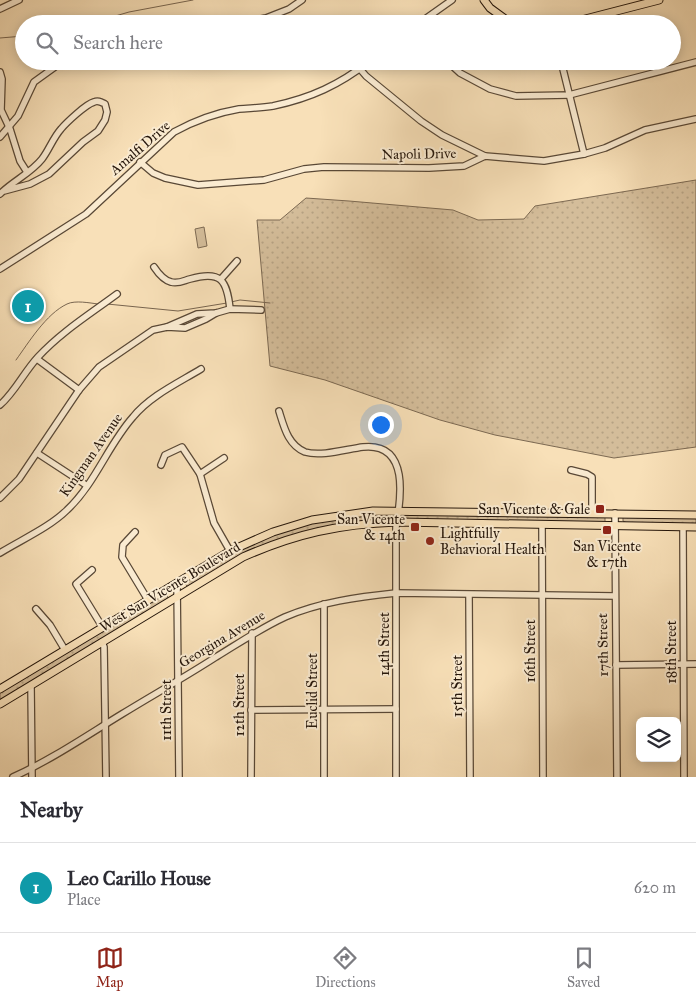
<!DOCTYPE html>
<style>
:root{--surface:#fff;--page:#f2f2f3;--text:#2b2b33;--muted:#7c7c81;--line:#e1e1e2;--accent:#8f2418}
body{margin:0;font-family:"IM FELL Great Primer",serif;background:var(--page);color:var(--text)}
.controls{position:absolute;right:15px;bottom:15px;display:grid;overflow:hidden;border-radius:8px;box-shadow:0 2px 12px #0003}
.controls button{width:45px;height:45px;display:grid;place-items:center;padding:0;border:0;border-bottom:1px solid var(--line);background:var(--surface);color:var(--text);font:25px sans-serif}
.you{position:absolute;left:380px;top:424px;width:18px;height:18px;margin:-12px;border:4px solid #fff;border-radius:50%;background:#1a73e8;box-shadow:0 0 0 8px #1a73e833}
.badge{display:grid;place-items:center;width:32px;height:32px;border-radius:50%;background:var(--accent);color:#fff;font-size:16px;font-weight:700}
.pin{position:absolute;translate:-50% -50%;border:2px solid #fff;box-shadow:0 1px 5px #0006}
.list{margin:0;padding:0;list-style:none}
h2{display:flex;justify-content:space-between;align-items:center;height:65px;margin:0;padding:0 20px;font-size:21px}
h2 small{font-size:16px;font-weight:400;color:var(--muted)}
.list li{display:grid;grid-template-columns:32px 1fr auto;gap:15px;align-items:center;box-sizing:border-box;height:90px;padding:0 20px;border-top:1px solid var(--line)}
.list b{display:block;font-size:19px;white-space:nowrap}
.list p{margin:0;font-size:16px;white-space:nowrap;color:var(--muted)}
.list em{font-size:16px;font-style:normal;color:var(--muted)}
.icon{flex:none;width:28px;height:28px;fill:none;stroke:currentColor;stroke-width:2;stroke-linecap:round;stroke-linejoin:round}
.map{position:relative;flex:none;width:696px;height:777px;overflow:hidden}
.search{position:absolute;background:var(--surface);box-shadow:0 2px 12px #0003;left:15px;right:15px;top:15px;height:55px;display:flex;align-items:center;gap:12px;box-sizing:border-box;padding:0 18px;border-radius:28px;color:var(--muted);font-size:19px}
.sheet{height:155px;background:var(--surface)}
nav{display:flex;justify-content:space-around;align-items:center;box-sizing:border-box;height:70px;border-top:1px solid var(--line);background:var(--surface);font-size:14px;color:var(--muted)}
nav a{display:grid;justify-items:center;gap:2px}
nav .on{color:var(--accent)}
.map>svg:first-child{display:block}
</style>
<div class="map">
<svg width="696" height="777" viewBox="0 0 696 777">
<defs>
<pattern id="grass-dots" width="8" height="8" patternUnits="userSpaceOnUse" patternTransform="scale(1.25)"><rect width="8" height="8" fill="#d4bd9a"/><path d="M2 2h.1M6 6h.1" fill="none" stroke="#b6a283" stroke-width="1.8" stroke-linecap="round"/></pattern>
</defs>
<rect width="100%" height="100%" fill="#f8e0b8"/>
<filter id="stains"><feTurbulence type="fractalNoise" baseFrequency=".004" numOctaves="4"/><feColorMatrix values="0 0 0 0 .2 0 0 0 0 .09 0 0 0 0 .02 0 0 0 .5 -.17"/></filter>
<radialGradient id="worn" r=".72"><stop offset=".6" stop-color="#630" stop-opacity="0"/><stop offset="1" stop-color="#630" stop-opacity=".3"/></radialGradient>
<g fill="url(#grass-dots)" stroke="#7c6952">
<path d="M696 180V447L614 458 495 435 440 420 325 380 270 366 257 220H280L306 198 349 201 453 210 478 220 524 219 535 206Z"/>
<path d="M386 514 388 516 387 520 352 522 320 528 296 534 189 586H187L184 583C190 576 201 571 209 566 262 532 324 516 386 514Z"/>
<path d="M405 514 605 516V522L405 520 403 517Z"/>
<path d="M623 517H696V524L627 523 623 521Z"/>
<path d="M167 593 168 599 0 700V692Z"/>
</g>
<path fill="#d4bd9a" stroke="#7c6952" d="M204 227 207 246 198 248 195 229Z"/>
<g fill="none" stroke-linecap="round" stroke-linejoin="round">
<g stroke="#78654f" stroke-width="1">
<path d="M88 24 129 12 193 0"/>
<path d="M0 38 24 36"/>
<path d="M231 302 240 300 270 303"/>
<path d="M107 304 178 311 227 303"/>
<path d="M16 360C29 342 46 314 67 304 75 300 90 303 98 304"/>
</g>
<defs>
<g id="minor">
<path d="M0 9 19 0"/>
<path d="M187 24 208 20 236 24 266 18 289 9 302 0"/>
<path d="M418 24 452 0"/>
<path d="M447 61 460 73 490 89 516 96 569 95 696 62"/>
<path d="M561 61 584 154"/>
<path d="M360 69 366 76 421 121 442 135 485 156"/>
<path d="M0 72 2 79 1 110 10 129 20 161 27 172"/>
<path d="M0 137 18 116 34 82 59 64 67 61"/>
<path d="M140 162 153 173 165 178 198 185 264 180 304 169 324 167 429 168 464 166 485 156 544 161 584 154 605 148 645 130 696 119"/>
<path d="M0 194C13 181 31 173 42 159 49 150 53 138 61 129 66 123 86 104 94 102 98 100 101 102 105 104L107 112 105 120 98 131 83 142 49 174 30 184 4 191"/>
<path d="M154 267C158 273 163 280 171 282 178 284 183 281 190 279 221 270 227 280 230 309"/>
<path d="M0 269 86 214 174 132C194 121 215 113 239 109 250 108 262 108 273 106 311 98 339 85 370 61"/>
<path d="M221 279 237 261"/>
<path d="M167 327 197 314 216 313 230 309 261 310"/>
<path d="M37 359 79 390"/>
<path d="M0 405C15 392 24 372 38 357 61 332 90 314 117 294"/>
<path d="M279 411C284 427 288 445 305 452 321 457 347 449 363 447 410 442 401 499 396 527V777"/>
<path d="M37 453 86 485"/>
<path d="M161 465 165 455 182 447 200 474 214 523 230 551"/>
<path d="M571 470 587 474 592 477V513"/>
<path d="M200 474 224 458"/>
<path d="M0 498 19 479 79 390 99 367 153 330 167 327 185 328 206 319 216 313"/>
<path d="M615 513 617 777"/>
<path d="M542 525 543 777"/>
<path d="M683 527 684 777"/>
<path d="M135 532 123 545 122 557 148 600"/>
<path d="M0 553C21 540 50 527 67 510 95 484 108 445 133 417 150 396 178 383 201 369"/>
<path d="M92 570 76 584 103 628"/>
<path d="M177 583 179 777"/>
<path d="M469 595 470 777"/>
<path d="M324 604V777"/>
<path d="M36 609 50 625 65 650"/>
<path d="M102 642 104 647 106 777"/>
<path d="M616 665 696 664"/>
<path d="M31 686 32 777"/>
<path d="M251 710 396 709"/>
<path d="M13 777C51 760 86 736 122 714 153 695 185 677 216 657 239 643 261 628 285 617 320 602 358 597 396 593L615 596"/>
<path d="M251 777 252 633"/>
</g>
<g id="major">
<path d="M484 0 490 8 512 24"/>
<path d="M566 24 659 0"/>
<path d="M0 689 230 551 273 532 312 520 373 511 696 515"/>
<path d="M0 704 243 557C295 534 339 524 397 522L696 527"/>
</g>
</defs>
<use href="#minor" stroke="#594836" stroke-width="8"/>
<use href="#major" stroke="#24150a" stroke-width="9"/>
<use href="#minor" stroke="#faebd1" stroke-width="5.5"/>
<use href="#major" stroke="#f8e0b8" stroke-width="7"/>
</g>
<g fill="#8f2418" stroke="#faebd1" stroke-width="2">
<rect x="595" y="504" width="10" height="10" rx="2.5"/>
<rect x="410" y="522" width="10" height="10" rx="2.5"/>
<rect x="602" y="525" width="10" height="10" rx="2.5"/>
<circle cx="430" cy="541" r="5"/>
</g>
<g text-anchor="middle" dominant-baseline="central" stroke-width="4" stroke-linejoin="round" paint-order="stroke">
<g font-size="14" fill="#24150a" stroke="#faebd1">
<text transform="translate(140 148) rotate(-41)">Amalfi Drive</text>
<text transform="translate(419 154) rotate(-1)">Napoli Drive</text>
<text transform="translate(91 455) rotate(-55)">Kingman Avenue</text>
<text transform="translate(170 587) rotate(-31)">West San Vicente Boulevard</text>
<text transform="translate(222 639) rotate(-31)">Georgina Avenue</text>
<text transform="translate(384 644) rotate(-90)">14th Street</text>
<text transform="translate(603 645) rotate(-91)">17th Street</text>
<text transform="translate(530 651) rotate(-90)">16th Street</text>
<text transform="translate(671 652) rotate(-90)">18th Street</text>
<text transform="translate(457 686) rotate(-90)">15th Street</text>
<text transform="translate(312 691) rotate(-90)">Euclid Street</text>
<text transform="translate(239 705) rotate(-90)">12th Street</text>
<text transform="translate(166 710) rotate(-90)">11th Street</text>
</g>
<g font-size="14" fill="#24150a" stroke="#faebd1" text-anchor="end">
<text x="590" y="509">San Vicente &amp; Gale</text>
<text x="405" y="519">San Vicente<tspan x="405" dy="16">&amp; 14th</tspan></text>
<text x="440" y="533" text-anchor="start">Lightfully<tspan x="440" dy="16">Behavioral Health</tspan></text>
<text x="607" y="546" text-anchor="middle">San Vicente<tspan x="607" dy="16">&amp; 17th</tspan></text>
</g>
</g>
<rect width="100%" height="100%" filter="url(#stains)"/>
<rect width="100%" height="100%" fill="url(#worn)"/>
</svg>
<div class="controls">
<button><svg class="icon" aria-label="layers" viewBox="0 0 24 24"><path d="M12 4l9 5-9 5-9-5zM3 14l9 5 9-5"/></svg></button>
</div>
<div class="you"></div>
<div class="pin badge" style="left:28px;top:306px;background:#0f9aa8">1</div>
<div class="search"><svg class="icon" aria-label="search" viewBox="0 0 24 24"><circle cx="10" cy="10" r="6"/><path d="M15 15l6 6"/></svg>Search here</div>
</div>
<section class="sheet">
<h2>Nearby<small></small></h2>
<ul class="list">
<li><span class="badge" style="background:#0f9aa8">1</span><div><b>Leo Carillo House</b><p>Place</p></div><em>620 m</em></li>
</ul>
</section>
<nav>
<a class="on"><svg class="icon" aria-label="map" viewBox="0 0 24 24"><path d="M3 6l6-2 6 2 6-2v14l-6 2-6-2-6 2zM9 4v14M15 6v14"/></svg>Map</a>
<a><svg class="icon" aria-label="directions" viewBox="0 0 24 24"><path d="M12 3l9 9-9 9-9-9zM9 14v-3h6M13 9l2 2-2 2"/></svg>Directions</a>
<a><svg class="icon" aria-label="saved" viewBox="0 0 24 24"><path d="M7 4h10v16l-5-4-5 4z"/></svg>Saved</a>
</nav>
